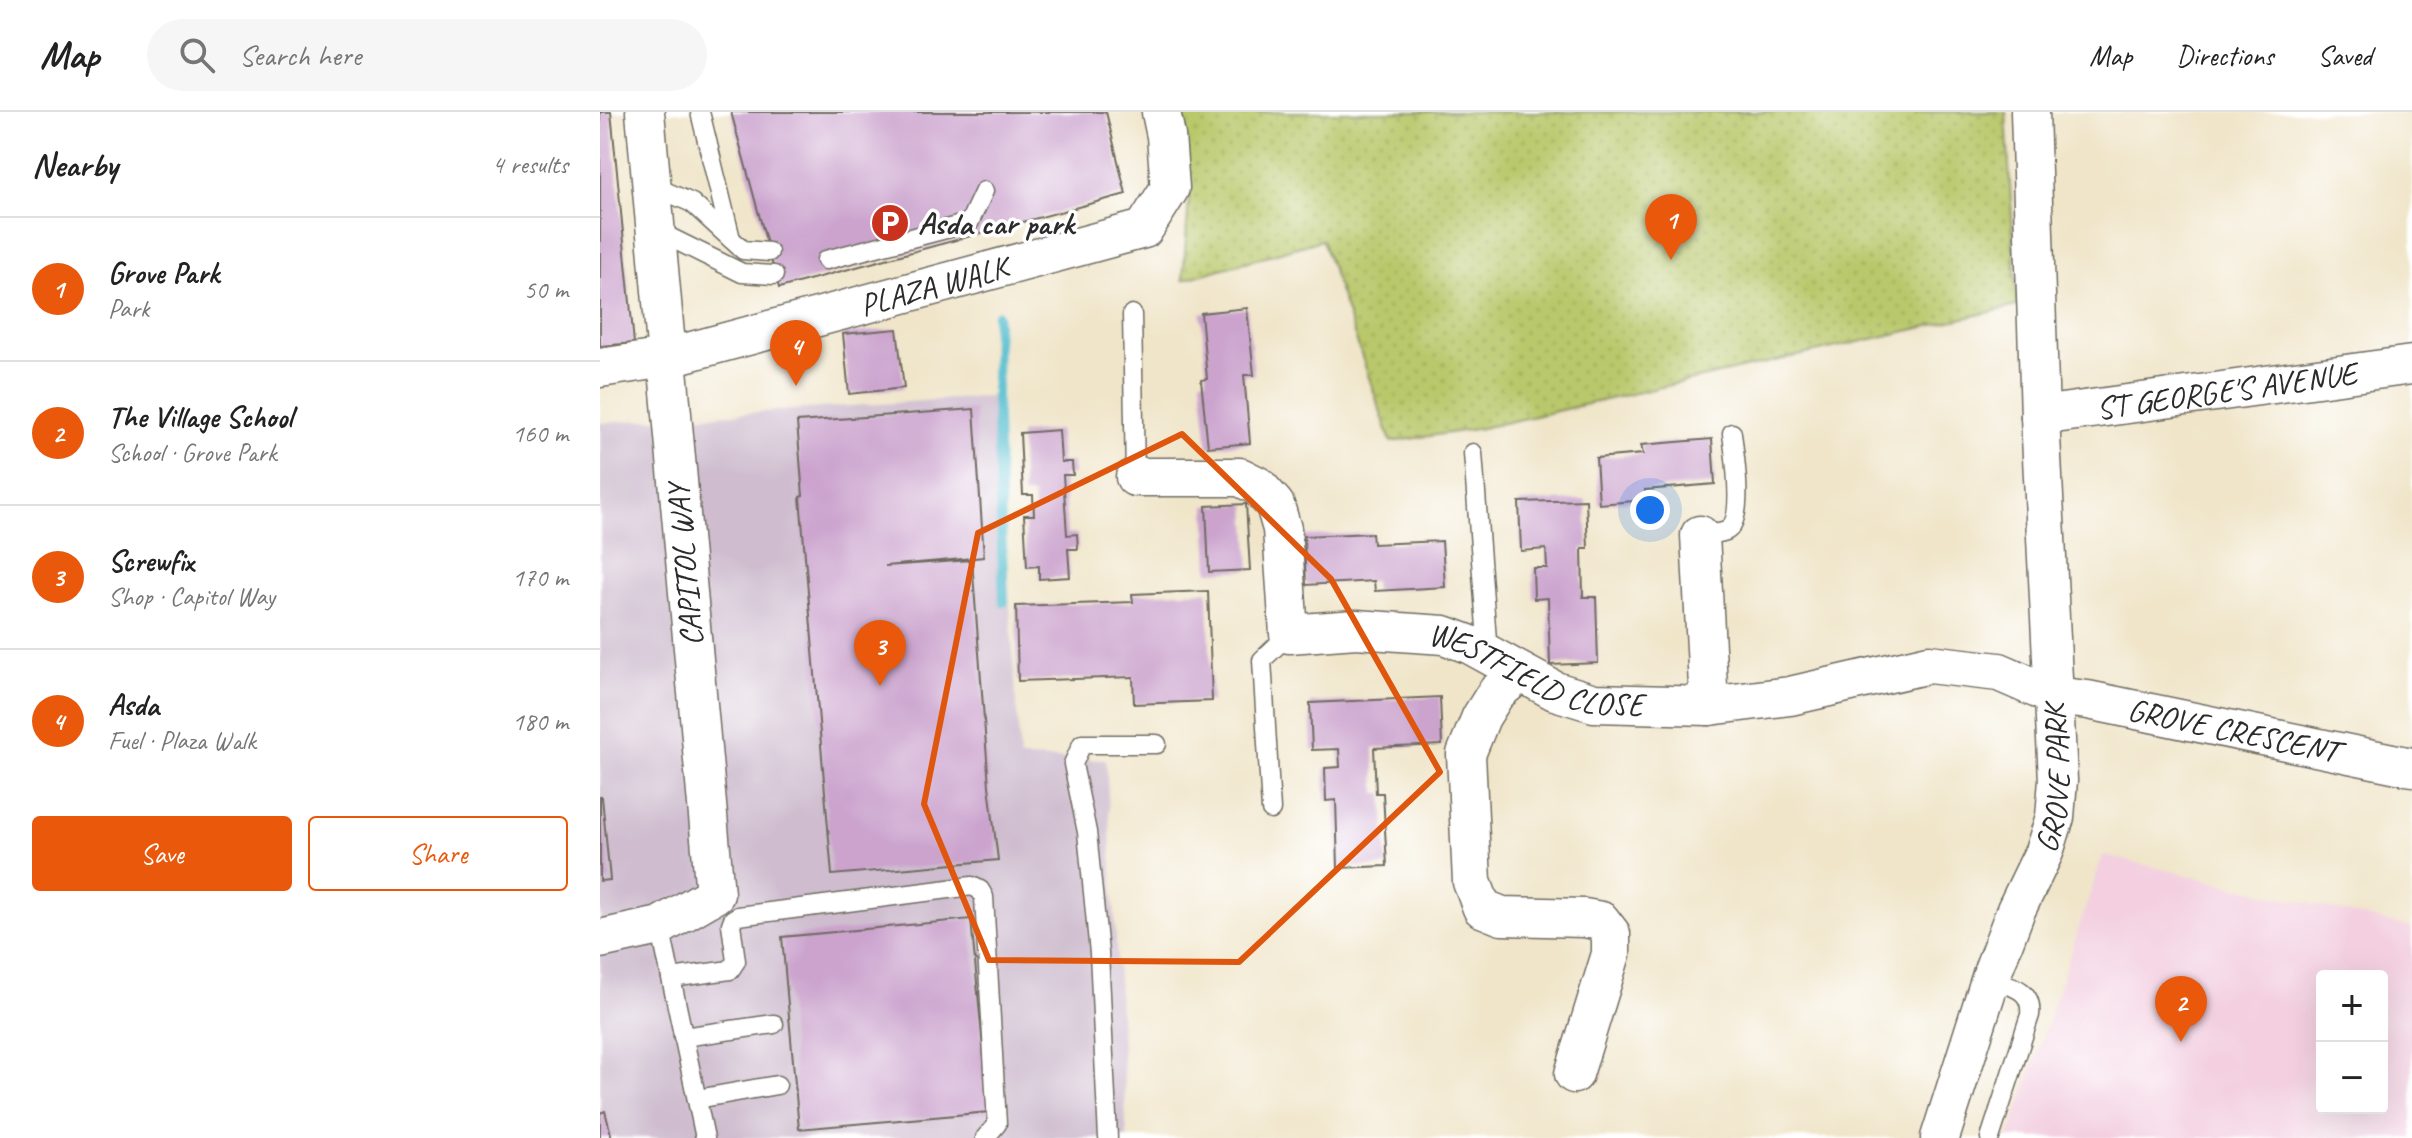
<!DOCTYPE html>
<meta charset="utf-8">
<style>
:root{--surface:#fff;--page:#f6f6f6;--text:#222;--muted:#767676;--line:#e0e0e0;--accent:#ea580c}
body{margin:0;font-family:Caveat,sans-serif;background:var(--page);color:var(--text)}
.controls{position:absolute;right:24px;bottom:24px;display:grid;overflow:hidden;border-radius:8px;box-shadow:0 8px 32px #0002}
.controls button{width:72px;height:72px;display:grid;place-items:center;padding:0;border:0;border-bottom:2px solid var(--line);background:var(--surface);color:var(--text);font:40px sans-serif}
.you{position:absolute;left:1050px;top:398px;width:28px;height:28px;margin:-20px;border:6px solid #fff;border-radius:50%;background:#1a73e8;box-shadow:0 0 0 12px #1a73e833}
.badge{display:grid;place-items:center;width:52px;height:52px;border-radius:50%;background:var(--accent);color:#fff;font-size:26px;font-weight:700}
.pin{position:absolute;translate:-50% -66px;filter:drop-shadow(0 2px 4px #0008)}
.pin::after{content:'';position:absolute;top:42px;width:28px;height:24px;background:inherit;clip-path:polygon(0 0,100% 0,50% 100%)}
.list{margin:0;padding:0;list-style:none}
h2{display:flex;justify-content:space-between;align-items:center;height:104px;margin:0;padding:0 32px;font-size:34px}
h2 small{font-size:26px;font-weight:400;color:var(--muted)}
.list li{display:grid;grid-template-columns:52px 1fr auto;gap:24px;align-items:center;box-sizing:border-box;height:144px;padding:0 32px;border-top:2px solid var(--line)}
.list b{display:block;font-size:30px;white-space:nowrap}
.list p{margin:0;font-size:26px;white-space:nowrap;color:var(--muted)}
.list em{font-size:26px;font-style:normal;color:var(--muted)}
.actions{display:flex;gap:16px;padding:24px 32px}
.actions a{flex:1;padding:18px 0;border:2px solid var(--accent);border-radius:8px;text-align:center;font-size:28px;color:var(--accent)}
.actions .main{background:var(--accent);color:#fff}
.icon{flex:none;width:44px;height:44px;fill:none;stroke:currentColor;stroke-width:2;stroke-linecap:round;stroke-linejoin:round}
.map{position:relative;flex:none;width:1812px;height:1026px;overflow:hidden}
header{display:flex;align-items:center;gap:48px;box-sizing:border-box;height:112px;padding:0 40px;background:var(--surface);border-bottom:2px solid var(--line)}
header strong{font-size:38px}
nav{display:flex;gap:44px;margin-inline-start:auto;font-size:28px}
.search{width:560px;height:72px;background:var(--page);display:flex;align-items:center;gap:20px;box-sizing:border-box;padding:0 28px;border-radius:44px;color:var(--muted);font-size:30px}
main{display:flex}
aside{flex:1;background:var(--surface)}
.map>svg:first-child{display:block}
</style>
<header>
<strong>Map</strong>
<div class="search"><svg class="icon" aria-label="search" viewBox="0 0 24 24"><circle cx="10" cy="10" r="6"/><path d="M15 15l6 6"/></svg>Search here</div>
<nav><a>Map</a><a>Directions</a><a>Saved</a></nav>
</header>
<main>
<aside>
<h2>Nearby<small>4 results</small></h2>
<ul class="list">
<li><span class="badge">1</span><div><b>Grove Park</b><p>Park</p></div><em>50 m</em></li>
<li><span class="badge">2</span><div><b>The Village School</b><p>School · Grove Park</p></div><em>160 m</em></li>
<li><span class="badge">3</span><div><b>Screwfix</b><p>Shop · Capitol Way</p></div><em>170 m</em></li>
<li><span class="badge">4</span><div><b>Asda</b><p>Fuel · Plaza Walk</p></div><em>180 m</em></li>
</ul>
<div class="actions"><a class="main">Save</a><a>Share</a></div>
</aside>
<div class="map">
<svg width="1812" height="1026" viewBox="0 0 1812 1026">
<defs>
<pattern id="grass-dots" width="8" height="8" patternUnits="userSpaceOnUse" patternTransform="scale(2)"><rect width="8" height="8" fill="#b9c86b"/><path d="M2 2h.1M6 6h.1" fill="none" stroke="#9fac5d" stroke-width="1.8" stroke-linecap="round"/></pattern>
</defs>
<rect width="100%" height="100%" fill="#fff"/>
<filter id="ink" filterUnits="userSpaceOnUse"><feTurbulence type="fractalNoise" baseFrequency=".0125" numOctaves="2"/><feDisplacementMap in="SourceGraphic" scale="16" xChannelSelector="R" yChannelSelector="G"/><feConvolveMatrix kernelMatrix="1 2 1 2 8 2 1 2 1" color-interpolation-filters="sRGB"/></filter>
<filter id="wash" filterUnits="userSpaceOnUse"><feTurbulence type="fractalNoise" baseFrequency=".006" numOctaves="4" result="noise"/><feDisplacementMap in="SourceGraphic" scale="32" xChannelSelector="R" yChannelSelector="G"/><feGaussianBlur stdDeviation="1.8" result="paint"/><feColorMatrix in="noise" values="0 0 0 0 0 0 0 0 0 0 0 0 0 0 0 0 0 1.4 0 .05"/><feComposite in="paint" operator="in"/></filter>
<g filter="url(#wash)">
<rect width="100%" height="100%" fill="#f0e5c9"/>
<path fill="#f3cfe0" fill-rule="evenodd" d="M1503 743 1812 816V1026H1409ZM1722 864H1782V996H1722Z"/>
<path fill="#cfbdcf" d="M396 284 420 646 506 648 527 1026H0V311Z"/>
<path fill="url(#grass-dots)" stroke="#727a4b" stroke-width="2" d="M580 0H1406L1417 194 882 316 791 330 722 128 583 168 589 85Z"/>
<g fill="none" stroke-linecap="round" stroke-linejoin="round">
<path stroke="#53bdcf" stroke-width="10" d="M397 203 396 283 404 490"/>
</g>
<g id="blocks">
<g fill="#cba3cd">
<path d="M0 0H11L34 231 0 234Z"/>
<path d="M131 0H506L526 82 179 176Z"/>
<path d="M647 196 654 263H644L650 331 608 335 601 268 607 267 601 201Z"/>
<path d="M297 217 304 276 249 282 243 222Z"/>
<path d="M374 297 384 445 285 454 372 448 389 674 398 748 232 763 200 385 203 384 197 310Z"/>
<path d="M459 318 461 350H472L473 363H463L467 423 477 422 478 437H468L470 465 439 467V454L427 455 424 403H434L433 383H423L420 321Z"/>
<path d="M1112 327 1115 372 1045 378 1046 388 999 392 996 346 1043 342 1041 333Z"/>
<path d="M986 388 988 436H982L983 485H996L998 551 950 553 948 486 934 487 933 456H947L946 437 921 439 919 390Z"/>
<path d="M646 392 650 458 609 460 606 394Z"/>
<path d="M772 421 773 432 842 429 845 475 775 479 774 469 706 473 704 424Z"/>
<path d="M608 479 612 589 534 592 533 565 418 569 416 494 533 490 532 482Z"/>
<path d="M840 585 842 633 774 636 776 681H783L787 754 738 756 736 688 726 689 725 656 740 655 739 637 712 638 710 591Z"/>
<path d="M0 685H2L10 768 0 769Z"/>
<path d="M371 807 389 1000 199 1017 182 825Z"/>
<path d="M5 999 12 1026H0V1001Z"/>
</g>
</g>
</g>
<g filter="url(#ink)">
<use href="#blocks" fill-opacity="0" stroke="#706c62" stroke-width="2"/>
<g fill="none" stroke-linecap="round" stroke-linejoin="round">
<defs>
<g id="lane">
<path d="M100 0 131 127"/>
<path d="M51 73 92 91 143 138 169 140"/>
<path d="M55 118 142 161 174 163"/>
<path d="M226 148 369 111 384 79"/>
<path d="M532 202 535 365"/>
<path d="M873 341 888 542"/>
<path d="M1100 423C1108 422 1119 422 1126 419 1146 409 1134 341 1132 321"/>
<path d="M671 698 662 548 689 522"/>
<path d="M60 814 71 866"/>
<path d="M1390 867C1411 874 1433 877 1430 903L1390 1026"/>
<path d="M83 925 174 912"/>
<path d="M97 987 177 973"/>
<path d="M105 1026 71 866 130 858 136 849 131 812 133 807 138 804 372 774 380 778 384 785 397 1012 385 1026"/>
<path d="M508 1026 499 841 487 720 473 652 482 632H557"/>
</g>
<g id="street">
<path id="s1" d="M0 256 66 246 544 117 570 76 566 24 561 0"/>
<path id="s2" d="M1440 304 1812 253"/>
<path id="s3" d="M535 365H640L658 374 675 393 682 417 689 522 756 517 844 523 871 533 955 579 994 591 1109 594 1190 584 1329 552 1399 560 1454 584 1488 588 1812 655"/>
<path d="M1100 423 1109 594"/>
<path d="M920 561 896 581 881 605 866 642 872 770 882 796 902 804 984 806 1001 809 1011 822V842L974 962"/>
<path d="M0 827 60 814 115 782 45 0"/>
<path id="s4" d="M1340 1026 1394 856 1416 798 1444 740 1455 705 1458 668 1440 304 1430 0"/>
</g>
</defs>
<use href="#lane" stroke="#706c62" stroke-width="21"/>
<use href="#street" stroke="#706c62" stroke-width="41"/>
<use href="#lane" stroke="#fff" stroke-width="18"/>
<use href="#street" stroke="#fff" stroke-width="38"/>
</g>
</g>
<path fill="none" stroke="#df570e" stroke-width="6" stroke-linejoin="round" d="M582 322 731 467 840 660 639 850 389 848 324 692 378 421Z"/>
<defs>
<symbol id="parking-disc" viewBox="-11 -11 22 22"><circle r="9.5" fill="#c8321e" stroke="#fff"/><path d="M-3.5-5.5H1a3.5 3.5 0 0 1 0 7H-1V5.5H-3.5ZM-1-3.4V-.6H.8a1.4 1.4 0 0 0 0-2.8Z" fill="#fff"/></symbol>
</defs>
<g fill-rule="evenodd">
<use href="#parking-disc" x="268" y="89" width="44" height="44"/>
</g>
<g text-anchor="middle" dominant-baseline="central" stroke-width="7" stroke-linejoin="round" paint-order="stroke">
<g font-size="32" font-weight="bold" fill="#2b2b2b" stroke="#fff" text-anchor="start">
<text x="318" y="111">Asda car park</text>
</g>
<g font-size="32" fill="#2b2b2b" stroke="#fff">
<text stroke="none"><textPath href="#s1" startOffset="344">PLAZA WALK</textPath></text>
<text stroke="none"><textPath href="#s2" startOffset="188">ST GEORGE'S AVENUE</textPath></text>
<text transform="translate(85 453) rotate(-95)">CAPITOL WAY</text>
<text stroke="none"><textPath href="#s3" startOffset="536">WESTFIELD CLOSE</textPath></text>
<text stroke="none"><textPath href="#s3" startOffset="1254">GROVE CRESCENT</textPath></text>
<text stroke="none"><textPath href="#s4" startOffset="380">GROVE PARK</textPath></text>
</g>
</g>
</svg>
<div class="controls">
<button>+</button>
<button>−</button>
</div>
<div class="you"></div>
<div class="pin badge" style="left:1071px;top:148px">1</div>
<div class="pin badge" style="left:1581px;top:930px">2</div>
<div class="pin badge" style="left:280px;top:574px">3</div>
<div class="pin badge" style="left:196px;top:274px">4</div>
</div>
</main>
